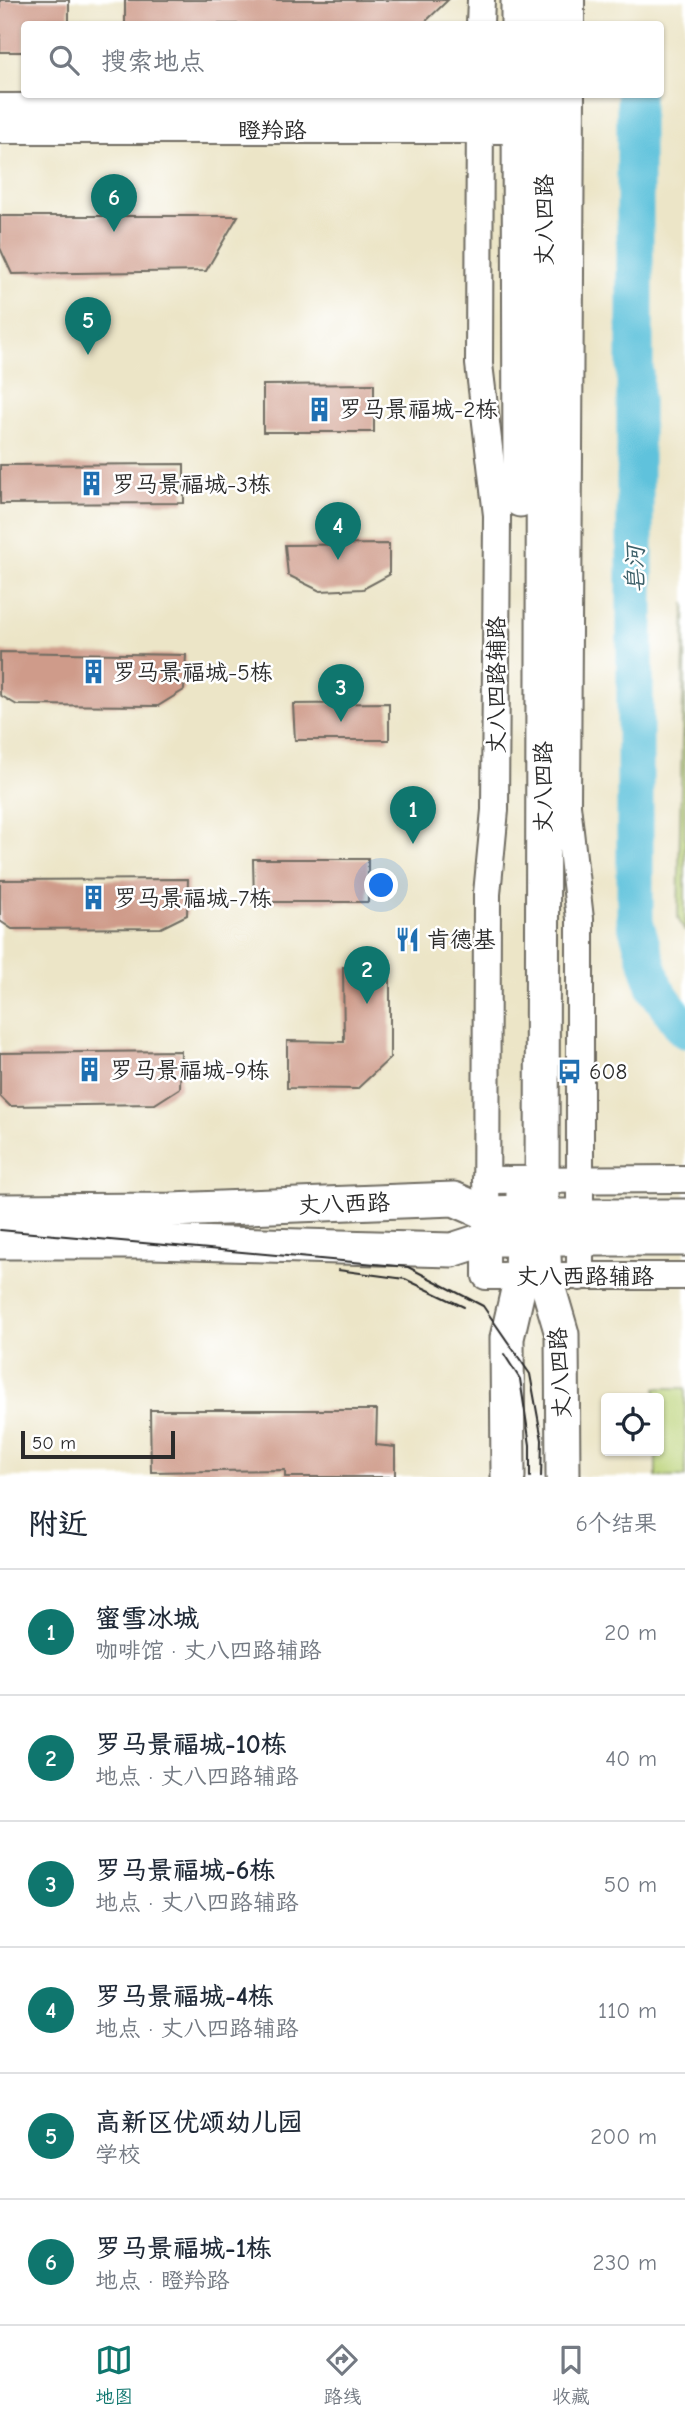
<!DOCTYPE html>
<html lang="zh">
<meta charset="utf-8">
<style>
:root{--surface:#fff;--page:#f6f6f7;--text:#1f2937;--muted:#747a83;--line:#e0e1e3;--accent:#0f766e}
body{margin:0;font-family:"Comic Neue","LXGW WenKai TC",sans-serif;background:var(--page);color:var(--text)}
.controls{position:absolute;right:21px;bottom:21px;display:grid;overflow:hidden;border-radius:7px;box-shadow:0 2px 5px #0004}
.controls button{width:63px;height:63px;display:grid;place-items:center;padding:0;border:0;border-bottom:2px solid var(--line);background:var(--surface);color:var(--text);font:35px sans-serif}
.scale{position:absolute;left:21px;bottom:18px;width:154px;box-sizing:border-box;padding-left:7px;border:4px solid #2b2b2b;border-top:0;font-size:19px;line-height:24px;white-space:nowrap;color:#2b2b2b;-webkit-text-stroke:5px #fff;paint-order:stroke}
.you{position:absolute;left:382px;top:886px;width:24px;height:24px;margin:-18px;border:5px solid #fff;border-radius:50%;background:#1a73e8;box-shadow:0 0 0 10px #1a73e833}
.badge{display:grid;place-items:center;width:46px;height:46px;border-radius:50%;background:var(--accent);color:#fff;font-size:23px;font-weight:700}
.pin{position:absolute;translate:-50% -58px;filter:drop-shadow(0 2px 4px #0008)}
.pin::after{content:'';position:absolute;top:37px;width:24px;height:21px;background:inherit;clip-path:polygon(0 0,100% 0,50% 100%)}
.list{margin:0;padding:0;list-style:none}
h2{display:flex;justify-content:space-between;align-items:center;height:91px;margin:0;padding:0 28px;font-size:30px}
h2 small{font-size:23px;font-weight:400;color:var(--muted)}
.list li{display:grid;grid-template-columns:46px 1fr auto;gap:21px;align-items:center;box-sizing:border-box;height:126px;padding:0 28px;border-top:2px solid var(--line)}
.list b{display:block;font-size:26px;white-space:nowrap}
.list p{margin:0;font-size:23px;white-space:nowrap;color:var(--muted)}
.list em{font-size:23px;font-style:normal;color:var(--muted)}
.icon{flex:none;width:38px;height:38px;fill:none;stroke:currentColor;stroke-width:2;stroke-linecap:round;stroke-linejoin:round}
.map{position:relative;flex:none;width:685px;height:1477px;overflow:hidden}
.search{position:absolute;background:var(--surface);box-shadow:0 2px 5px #0004;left:21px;right:21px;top:21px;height:77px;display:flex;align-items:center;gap:18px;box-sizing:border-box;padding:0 24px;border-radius:7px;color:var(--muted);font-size:26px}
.sheet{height:847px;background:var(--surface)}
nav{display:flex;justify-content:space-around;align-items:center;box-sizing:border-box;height:98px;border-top:2px solid var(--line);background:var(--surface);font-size:19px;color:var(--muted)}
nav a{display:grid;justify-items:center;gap:4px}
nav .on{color:var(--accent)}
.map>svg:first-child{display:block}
</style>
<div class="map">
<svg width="685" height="1477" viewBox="0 0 685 1477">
<rect width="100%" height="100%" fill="#fff"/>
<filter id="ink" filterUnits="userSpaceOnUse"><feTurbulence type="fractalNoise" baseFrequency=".0143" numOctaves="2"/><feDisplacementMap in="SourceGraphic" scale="14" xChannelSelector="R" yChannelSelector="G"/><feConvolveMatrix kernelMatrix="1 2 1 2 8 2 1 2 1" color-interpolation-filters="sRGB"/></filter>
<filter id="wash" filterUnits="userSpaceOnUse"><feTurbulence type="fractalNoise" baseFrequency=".00686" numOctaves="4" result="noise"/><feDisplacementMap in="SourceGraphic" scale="28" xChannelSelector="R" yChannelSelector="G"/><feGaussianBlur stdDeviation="1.57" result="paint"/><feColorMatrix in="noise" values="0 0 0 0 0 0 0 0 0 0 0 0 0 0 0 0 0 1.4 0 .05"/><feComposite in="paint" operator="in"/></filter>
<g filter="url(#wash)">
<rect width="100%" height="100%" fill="#ece5c7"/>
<g fill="#b9d176" stroke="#727e50" stroke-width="2">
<path d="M685 603V932L678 918Z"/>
<path d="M656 1388H685V1477H656V1451H659V1398H656Z"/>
</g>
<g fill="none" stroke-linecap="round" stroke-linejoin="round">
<path stroke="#5ec2dc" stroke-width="37" d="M635 94V922L655 988 685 1030"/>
</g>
<g id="blocks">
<g fill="#cf9b8a">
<path d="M0 0H69V24H24V52H0Z"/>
<path d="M125 0H448L423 24H125Z"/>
<path d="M0 216H238L206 271 12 274 0 248Z"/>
<path d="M374 384V432H263V385Z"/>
<path d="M184 464V503L0 504V465Z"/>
<path d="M389 544V575L363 589 320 591 288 575 285 545Z"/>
<path d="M0 652 186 655 184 690 158 706 17 705 0 695Z"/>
<path d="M389 703V740H295L293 704Z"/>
<path d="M253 859H368V902H254Z"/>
<path d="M188 879 187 915 161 928 12 929 0 921V880Z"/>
<path d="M343 967H390V1058L357 1089 287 1088V1041L344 1042Z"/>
<path d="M181 1051 180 1088 155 1104 10 1106 0 1096V1053Z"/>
<path d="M150 1410H377L376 1445 395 1447V1477H285V1470L151 1472Z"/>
</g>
</g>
</g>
<g filter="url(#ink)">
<use href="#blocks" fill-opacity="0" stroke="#6f6c62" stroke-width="2"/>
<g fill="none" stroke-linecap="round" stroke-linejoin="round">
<defs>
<g id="minor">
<path d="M480 24 481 0"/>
<path d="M571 24V0"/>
<path d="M480 94 479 364 497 515 495 810 487 894 486 1276H685"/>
<path d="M571 94 567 805 580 919V1277"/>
<path d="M0 107 539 106"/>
<path d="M0 130H537"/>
<path d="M486 1180 685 1179"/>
</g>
<g id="major">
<path d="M518 0V24"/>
<path d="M544 24V0"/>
<path d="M519 94 520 500"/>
<path d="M544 94 542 1216 545 1276 562 1334 563 1477"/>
<path d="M0 1211 171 1210 454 1199 486 1213 523 1212 542 1216H685"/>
<path d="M0 1242H152L452 1250 486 1239H685"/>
<path d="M508 1477 507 1338 521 1277 523 1194"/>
</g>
</defs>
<use href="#minor" stroke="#6f6c62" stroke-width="30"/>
<use href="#major" stroke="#6f6c62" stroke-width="37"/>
<use href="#minor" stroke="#fff" stroke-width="26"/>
<use href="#major" stroke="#fff" stroke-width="33"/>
<g stroke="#2b2b2b" stroke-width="2">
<path d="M0 1230 408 1267 483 1306 530 1374 542 1440 541 1477"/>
<path d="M338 1270 405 1279 464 1307"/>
<path d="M504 1354 520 1379 530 1445V1477"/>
</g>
</g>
</g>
<defs>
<symbol id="building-bare" viewBox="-9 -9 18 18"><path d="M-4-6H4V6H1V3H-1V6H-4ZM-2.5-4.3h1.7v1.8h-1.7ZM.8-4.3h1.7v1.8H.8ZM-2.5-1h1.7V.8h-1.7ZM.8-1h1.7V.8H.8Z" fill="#1f6fb2" stroke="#fff" stroke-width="2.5" paint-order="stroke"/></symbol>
<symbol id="restaurant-bare" viewBox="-9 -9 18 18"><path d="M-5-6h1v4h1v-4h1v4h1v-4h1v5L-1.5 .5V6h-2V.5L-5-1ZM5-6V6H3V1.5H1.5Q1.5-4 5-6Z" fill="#1f6fb2" stroke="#fff" stroke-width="2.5" paint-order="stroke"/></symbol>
<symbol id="bus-bare" viewBox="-9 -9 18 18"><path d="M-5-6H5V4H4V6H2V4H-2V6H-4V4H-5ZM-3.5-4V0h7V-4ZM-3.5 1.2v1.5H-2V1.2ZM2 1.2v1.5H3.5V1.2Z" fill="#1f6fb2" stroke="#fff" stroke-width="2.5" paint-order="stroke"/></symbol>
</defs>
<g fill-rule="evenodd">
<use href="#building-bare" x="302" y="392" width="35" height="35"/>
<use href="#building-bare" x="74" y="466" width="35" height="35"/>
<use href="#building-bare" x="76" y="654" width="35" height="35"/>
<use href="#building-bare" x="76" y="880" width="35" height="35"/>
<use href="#restaurant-bare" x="390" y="922" width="35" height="35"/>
<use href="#building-bare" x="72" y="1052" width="35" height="35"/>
<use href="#bus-bare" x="552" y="1054" width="35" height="35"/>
</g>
<g text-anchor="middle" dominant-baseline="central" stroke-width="5" stroke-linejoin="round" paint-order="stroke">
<g font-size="23" fill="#2b2b2b" stroke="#fff">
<text x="272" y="130">瞪羚路</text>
<text transform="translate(544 220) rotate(-90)">丈八四路</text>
<text transform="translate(496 685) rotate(-90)">丈八四路辅路</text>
<text transform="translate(543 787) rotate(-90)">丈八四路</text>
<text transform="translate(344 1204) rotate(-2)">丈八西路</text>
<text x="585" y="1276">丈八西路辅路</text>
<text transform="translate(560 1373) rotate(-93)">丈八四路</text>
</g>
<g font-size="23" fill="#2b2b2b" stroke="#fff" text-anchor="start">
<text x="339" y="409">罗马景福城-2栋</text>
<text x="112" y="484">罗马景福城-3栋</text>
<text x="113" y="672">罗马景福城-5栋</text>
<text x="114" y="898">罗马景福城-7栋</text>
<text x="427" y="939">肯德基</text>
<text x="110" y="1070">罗马景福城-9栋</text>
<text x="589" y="1071">608</text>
</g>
<g font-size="24" font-style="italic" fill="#3d6069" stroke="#fff">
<text transform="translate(635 569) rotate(-90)">皂河</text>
</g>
</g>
</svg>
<div class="controls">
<button><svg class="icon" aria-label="locate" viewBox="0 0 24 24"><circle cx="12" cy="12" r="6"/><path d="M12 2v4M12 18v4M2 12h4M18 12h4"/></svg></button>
</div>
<div class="scale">50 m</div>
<div class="you"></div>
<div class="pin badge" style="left:413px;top:844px">1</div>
<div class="pin badge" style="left:367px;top:1004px">2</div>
<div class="pin badge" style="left:341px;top:722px">3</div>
<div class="pin badge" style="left:338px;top:560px">4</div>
<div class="pin badge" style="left:88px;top:355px">5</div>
<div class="pin badge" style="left:114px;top:232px">6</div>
<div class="search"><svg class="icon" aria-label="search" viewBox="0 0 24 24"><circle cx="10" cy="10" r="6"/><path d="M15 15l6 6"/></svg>搜索地点</div>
</div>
<section class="sheet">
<h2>附近<small>6个结果</small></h2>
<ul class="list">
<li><span class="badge">1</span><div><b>蜜雪冰城</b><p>咖啡馆 · 丈八四路辅路</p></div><em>20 m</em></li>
<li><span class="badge">2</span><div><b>罗马景福城-10栋</b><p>地点 · 丈八四路辅路</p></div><em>40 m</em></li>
<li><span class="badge">3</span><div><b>罗马景福城-6栋</b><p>地点 · 丈八四路辅路</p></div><em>50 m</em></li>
<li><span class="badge">4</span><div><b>罗马景福城-4栋</b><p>地点 · 丈八四路辅路</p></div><em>110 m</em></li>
<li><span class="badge">5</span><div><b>高新区优颂幼儿园</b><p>学校</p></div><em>200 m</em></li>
<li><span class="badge">6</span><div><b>罗马景福城-1栋</b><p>地点 · 瞪羚路</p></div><em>230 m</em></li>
</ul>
</section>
<nav>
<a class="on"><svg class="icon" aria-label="map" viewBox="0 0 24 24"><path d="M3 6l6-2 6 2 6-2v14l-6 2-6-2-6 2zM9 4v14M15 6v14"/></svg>地图</a>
<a><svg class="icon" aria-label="directions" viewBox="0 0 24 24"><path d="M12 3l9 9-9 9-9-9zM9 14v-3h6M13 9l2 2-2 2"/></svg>路线</a>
<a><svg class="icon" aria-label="saved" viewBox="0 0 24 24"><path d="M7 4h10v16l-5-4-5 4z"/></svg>收藏</a>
</nav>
